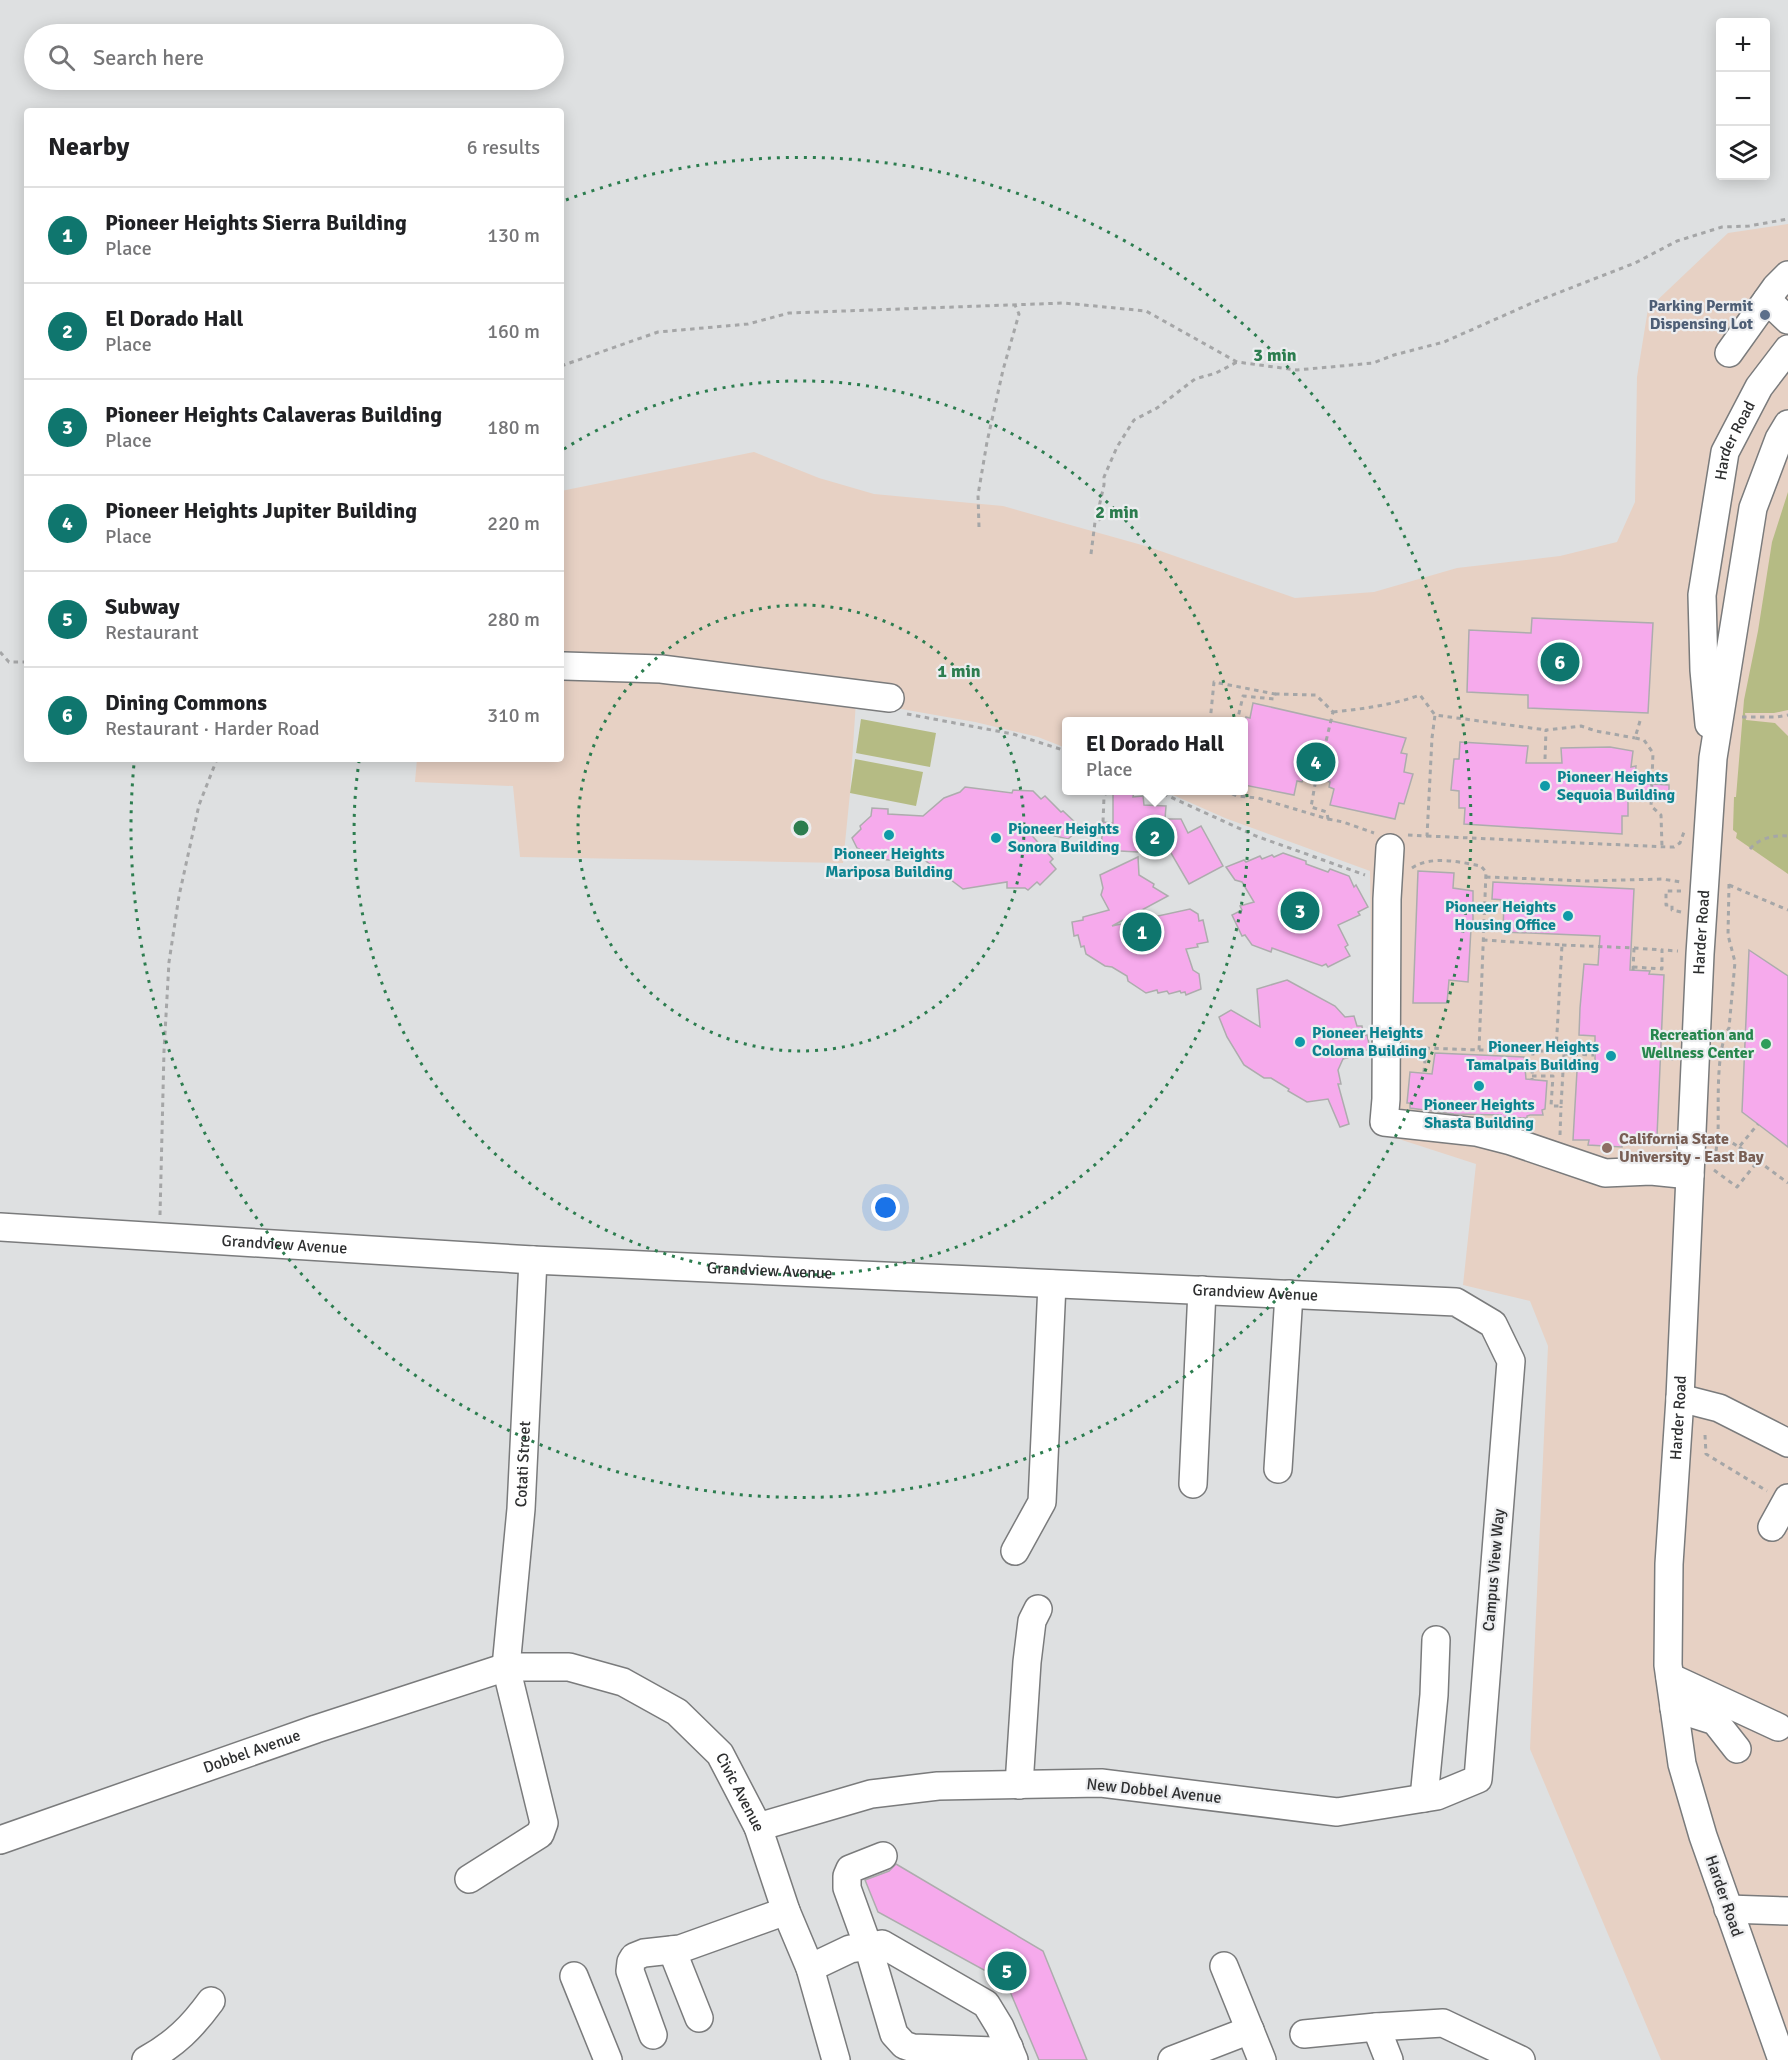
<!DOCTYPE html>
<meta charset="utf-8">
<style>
:root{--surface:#fff;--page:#f6f6f6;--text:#202124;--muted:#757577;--line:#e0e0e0;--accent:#0f766e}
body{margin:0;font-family:Signika,sans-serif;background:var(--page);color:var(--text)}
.controls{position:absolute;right:18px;top:18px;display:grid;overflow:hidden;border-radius:6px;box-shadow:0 3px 15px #0003}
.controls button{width:54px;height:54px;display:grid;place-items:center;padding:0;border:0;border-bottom:2px solid var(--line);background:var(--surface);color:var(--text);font:30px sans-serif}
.you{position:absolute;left:886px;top:1208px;width:21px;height:21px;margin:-15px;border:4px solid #fff;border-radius:50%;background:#1a73e8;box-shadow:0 0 0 9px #1a73e833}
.badge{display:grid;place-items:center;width:39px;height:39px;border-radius:50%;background:var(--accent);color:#fff;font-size:20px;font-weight:700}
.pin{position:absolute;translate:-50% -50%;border:3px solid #fff;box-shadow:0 2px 6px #0006}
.popup{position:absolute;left:1062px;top:717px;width:186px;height:78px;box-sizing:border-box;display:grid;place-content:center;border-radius:6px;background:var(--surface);filter:drop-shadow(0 2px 4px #0005);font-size:20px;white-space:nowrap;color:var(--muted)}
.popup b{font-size:22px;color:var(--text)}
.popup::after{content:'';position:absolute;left:50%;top:100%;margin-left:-12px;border:12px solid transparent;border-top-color:var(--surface)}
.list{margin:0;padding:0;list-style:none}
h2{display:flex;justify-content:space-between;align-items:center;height:78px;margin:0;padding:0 24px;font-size:26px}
h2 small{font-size:20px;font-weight:400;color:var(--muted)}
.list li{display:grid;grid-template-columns:39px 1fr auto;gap:18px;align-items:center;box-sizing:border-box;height:96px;padding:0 24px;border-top:2px solid var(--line)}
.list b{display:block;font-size:22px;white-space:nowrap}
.list p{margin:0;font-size:20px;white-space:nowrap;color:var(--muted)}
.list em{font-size:20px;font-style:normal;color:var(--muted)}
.icon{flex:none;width:33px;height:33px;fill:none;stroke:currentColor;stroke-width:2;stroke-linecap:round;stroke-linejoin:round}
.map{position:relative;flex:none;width:1788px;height:2060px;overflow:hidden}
.search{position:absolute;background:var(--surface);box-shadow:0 3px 15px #0003;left:24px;top:24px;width:540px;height:66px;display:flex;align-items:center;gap:15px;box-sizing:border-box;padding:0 21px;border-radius:33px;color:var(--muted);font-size:22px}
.panel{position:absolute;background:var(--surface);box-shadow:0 3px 15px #0003;left:24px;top:108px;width:540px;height:654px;border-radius:6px}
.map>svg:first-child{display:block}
</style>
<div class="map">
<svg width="1788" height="2060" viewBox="0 0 1788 2060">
<rect width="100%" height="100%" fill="#dee0e1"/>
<path fill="#e7d1c4" d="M1788 224V2060H1661L1530 1749 1548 1346 1530 1301 1463 1285 1476 1164 1374 1131 1370 871 1225 818 1164 791 1244 790V722H1066V748L1038 737 975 722 856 701 850 793 843 863 520 857 513 786 415 782 417 759H561V491L754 452 819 478 874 494 1003 506 1149 547 1295 598 1374 592 1457 568 1560 556 1617 542 1635 502 1637 377 1648 309 1728 233Z"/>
<g fill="#b5bb84">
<path d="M1788 492V710L1774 713H1745L1746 720 1775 723 1788 736V874L1736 838 1737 833 1733 830 1734 797H1736L1744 700 1758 631 1772 542Z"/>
<path d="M861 719 936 733 930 767 856 753Z"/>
<path d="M855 759 923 772 916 806 850 793Z"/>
</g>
<g fill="#f6aaec" stroke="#adacad" stroke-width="1.5">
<path d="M1532 618 1653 623 1648 713 1528 708V695L1467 692 1469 630 1531 633Z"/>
<path d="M1253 703 1406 738 1401 753 1407 754 1404 772 1413 774 1404 804 1399 803 1395 819 1330 805 1334 789 1329 787 1330 782 1304 777 1302 782 1297 781 1294 795 1244 785V726L1246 717 1250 718Z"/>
<path d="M1460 742 1528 746 1526 763H1562L1561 748 1610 747 1633 751 1631 767 1636 766 1635 783 1669 785V798L1628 797V816H1622V834L1464 824 1465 808H1459V791L1451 790 1454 759H1459Z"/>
<path d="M965 787 1012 793 1013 790 1033 791 1041 799 1045 796 1061 812 1063 811 1081 828 1068 839 1026 829 1053 859 1050 862 1056 869 1040 885 1037 882 1028 890 1025 888H1007V882L963 889 923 859 901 858 900 861 878 859 857 848 852 838 861 829 860 826 871 816 872 808 888 809V814L923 816 944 798 960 792Z"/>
<path d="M1113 790H1134L1133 797 1143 796 1144 805 1166 806 1165 819H1181L1188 833 1201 826 1223 866 1189 884 1167 846 1166 849 1138 848V852L1101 850 1103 822 1113 823Z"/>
<path d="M1283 853 1306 861V864L1328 872 1330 869 1349 876 1354 887 1356 885 1368 907 1358 912 1360 915 1338 925 1348 945 1345 947 1350 956 1328 967 1326 964 1322 966 1272 948 1271 952 1252 945 1245 935 1242 936 1232 915 1242 910 1240 906 1254 902 1242 882 1235 880 1226 867 1244 860 1246 862 1260 856 1262 859 1272 855 1274 857Z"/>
<path d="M1138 857 1139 875 1154 884 1153 887 1168 896 1112 926 1190 909 1198 914 1199 921 1203 920 1208 942 1197 944 1198 947 1186 949 1193 970 1199 974 1201 989 1186 995 1185 992 1181 993 1180 991 1169 994 1167 991 1158 993 1157 990 1146 993 1128 981 1127 976 1112 967 1105 966 1086 954 1084 946 1081 947 1078 935 1074 936 1072 922 1083 920V917L1109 910 1101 895 1103 888 1100 875Z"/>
<path d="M1418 871 1454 873 1453 888 1473 891V928H1471L1468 982 1449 980 1447 1003H1413Z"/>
<path d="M1493 882 1634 889 1630 970 1650 971 1649 974 1664 975 1657 1136 1640 1135V1139H1622V1147L1588 1145 1589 1140H1573L1577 1071H1593V1067H1595V1036L1579 1035 1580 1008 1584 964 1598 965 1600 936 1503 932 1504 900 1492 899Z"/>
<path d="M1749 950 1788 976V1147L1742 1112Z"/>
<path d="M1287 980 1335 1006 1345 1017 1354 1016 1357 1026H1362L1363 1036 1367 1035 1370 1048 1357 1055 1343 1059 1338 1070 1341 1084H1338L1349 1124 1340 1127 1328 1099 1307 1102 1288 1091 1289 1089 1271 1078H1264L1244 1065 1227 1037 1219 1017 1231 1010 1260 1027 1257 989Z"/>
<path d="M1435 1053 1524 1057 1526 1079 1547 1081 1545 1109 1542 1110 1543 1115H1530L1527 1116V1118L1501 1117V1115L1454 1114 1410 1108V1103H1407L1410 1072 1432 1074Z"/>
<path d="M896 1864 1043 1951 1087 2060H1039L1006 1982 878 1912 865 1880 889 1871Z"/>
</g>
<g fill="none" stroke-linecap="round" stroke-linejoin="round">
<defs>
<g id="minor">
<path d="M1767 300 1788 320"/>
<path d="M1729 353 1776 287 1788 275"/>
<path d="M564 666 661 669 890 698"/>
<path id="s1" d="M1709 724 1704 670 1702 595 1725 452 1759 387 1788 349"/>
<path d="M1390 848 1387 899 1386 1099 1384 1122 1476 1132 1511 1141 1605 1173 1651 1171 1690 1175"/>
<path id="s2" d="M0 1227 533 1260 1456 1302 1493 1324 1511 1361 1478 1779 1437 1796 1337 1812 1101 1783 938 1786 871 1794 758 1827"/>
<path d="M1680 1398 1719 1408 1788 1443"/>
<path d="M1278 1469 1289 1294"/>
<path d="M1193 1484 1202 1290"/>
<path d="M1772 1527 1788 1498"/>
<path d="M1015 1551 1042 1502 1052 1284"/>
<path d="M1670 1677 1778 1727"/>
<path d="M1674 1708 1715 1721 1737 1749"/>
<path d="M1019 1785 1027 1662 1032 1621 1038 1609"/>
<path d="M1424 1798 1434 1695 1436 1640"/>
<path id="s3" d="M0 1840 316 1729 506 1667H569L623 1682 677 1712 720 1754 758 1827 786 1911 810 1968 836 2060"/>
<path d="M883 1856 850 1869 847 1876V1888L868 1946 894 2034 904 2045 913 2048 994 2051 1009 2047"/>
<path id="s4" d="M469 1879 540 1834 544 1823 506 1667 521 1509 533 1260"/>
<path d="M1728 1909 1788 1911"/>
<path d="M672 1950 699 2018"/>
<path d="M1224 1966 1262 2060"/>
<path d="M810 1968 850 1949 882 1944 986 2004 1000 2027 1014 2060"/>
<path d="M574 1976 608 2060"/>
<path d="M1376 2027 1389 2060"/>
<path d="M1304 2034 1376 2027 1443 2023 1521 2060"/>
<path d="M653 2035 630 1971 631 1962 634 1957 644 1953 680 1949 786 1911"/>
<path d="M146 2060C175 2044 192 2027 211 2001"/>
<path d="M1172 2060 1250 2030"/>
<path id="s5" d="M1782 2060 1703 1836 1682 1764 1668 1665 1669 1564 1680 1398 1700 954 1713 758 1753 508 1779 439 1788 424"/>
</g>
</defs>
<use href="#minor" stroke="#7a7b7c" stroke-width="30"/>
<g stroke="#a5a6a7" stroke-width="3" stroke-dasharray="4.5 4.5" stroke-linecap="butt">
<path d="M561 366 658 332 748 324 789 313 1064 303 1146 311 1237 362 1297 370 1373 363 1394 355 1444 342 1532 303 1635 263 1677 241 1722 227 1749 226 1788 219"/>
<path d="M979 527 978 495 987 442 1003 370 1019 314 1015 305"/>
<path d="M1091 554 1095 522 1102 518 1099 507 1104 485V477L1117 447 1134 420 1157 408 1195 379 1216 373 1237 362"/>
<path d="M0 652 9 662H27"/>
<path d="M1275 694 1316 695 1333 712 1322 758"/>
<path d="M1333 712C1363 709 1392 705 1420 695L1435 715"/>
<path d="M907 714 1013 734 1066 751"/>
<path d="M1742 717H1777L1788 715"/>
<path d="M1640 721 1635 738 1644 740 1653 753 1651 806 1661 815 1662 847"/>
<path d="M1210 722 1214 682 1275 694 1274 699 1243 696 1237 722"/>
<path d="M1545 759 1546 730 1581 726 1596 731 1635 738"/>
<path d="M1155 790 1256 836 1365 875"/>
<path d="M1224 790 1237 796 1258 798 1328 819 1327 812 1311 807 1316 779"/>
<path d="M1328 819 1343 822 1374 833"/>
<path d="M1103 822 1104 797 1107 790"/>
<path d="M1408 835 1427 836 1432 738 1435 715 1546 730"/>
<path d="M1427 836 1668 847H1674L1680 843 1684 832"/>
<path d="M1750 849C1759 838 1774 835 1788 836"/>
<path d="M1412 868C1431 855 1460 862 1481 866L1486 872 1479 1050 1426 1048"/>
<path d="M1486 877 1587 881 1662 879 1681 882"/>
<path d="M1729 884 1728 935 1735 962 1729 1028C1715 1050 1719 1106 1718 1134L1739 1147 1758 1124"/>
<path d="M1729 885 1788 910"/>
<path d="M1681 912 1672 910V905H1666V891H1681"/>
<path d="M1483 940 1562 945 1556 1051H1533"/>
<path d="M1562 945 1634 948 1633 971"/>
<path d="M1634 948 1662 950"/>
<path d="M1633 967 1662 969V950L1678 951"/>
<path d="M1410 1048H1426L1424 1072"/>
<path d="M1479 1050 1533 1051 1532 1079"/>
<path d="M1556 1051 1564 1054 1594 1055"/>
<path d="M1644 1057 1673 1059"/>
<path d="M1532 1076H1553L1551 1106H1561L1564 1054"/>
<path d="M1560 1135 1561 1106"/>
<path d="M1715 1160 1718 1134"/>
<path d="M1758 1161 1788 1183"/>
<path d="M1714 1170 1737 1187 1758 1161 1739 1147"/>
<path d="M160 1215 164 1051 169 962 179 896 199 805 217 759"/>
<path d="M1705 1435 1706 1454 1767 1491"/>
</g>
<use href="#minor" stroke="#fff" stroke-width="27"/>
</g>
<g fill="none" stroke="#2c7d4f" stroke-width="3" stroke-dasharray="3 6">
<circle cx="801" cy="828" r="223"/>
<path d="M564 449A447 447 0 1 1 359 762"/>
<path d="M566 200A670 670 0 1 1 134 764"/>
</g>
<circle fill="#5c6f8a" stroke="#ecedef" stroke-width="2" cx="1765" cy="315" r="6"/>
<g fill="#0f9aa8" stroke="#ecedef" stroke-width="2">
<circle cx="1545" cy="786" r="6"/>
<circle cx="889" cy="835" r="6"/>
<circle cx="996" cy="838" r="6"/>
<circle cx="1568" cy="916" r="6"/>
<circle cx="1300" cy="1042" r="6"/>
<circle cx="1611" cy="1056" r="6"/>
<circle cx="1479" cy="1086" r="6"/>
</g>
<circle fill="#2e9e5b" stroke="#ecedef" stroke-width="2" cx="1766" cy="1044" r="6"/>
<circle fill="#8d6e63" stroke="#ecedef" stroke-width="2" cx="1607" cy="1148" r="6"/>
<g text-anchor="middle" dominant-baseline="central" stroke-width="4.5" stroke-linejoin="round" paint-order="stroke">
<g font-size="16" font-weight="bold" fill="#4e5e75" stroke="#ecedef" text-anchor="end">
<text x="1753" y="306">Parking Permit<tspan x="1753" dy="18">Dispensing Lot</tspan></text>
</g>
<g font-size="16" fill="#2e2f30" stroke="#ecedef">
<text stroke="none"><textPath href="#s1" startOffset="288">Harder Road</textPath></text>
<text stroke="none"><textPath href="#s5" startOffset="1146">Harder Road</textPath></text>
<text stroke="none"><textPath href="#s2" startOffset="285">Grandview Avenue</textPath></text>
<text stroke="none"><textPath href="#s2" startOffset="771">Grandview Avenue</textPath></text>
<text stroke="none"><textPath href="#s2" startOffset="1257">Grandview Avenue</textPath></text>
<text stroke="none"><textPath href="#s5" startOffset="660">Harder Road</textPath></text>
<text stroke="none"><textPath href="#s4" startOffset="460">Cotati Street</textPath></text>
<text transform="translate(1494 1570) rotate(-85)">Campus View Way</text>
<text stroke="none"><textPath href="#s3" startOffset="267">Dobbel Avenue</textPath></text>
<text transform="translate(1154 1791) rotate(6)">New Dobbel Avenue</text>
<text stroke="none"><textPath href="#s3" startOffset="819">Civic Avenue</textPath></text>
<text transform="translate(1724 1896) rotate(71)">Harder Road</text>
</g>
<g font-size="16" font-weight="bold" fill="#0d838f" stroke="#ecedef" text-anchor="start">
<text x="1557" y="777">Pioneer Heights<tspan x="1557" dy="18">Sequoia Building</tspan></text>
<text x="1008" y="829">Pioneer Heights<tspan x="1008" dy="18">Sonora Building</tspan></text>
<text x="889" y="854" text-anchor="middle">Pioneer Heights<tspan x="889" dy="18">Mariposa Building</tspan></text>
<text x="1556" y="907" text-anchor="end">Pioneer Heights<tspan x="1556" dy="18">Housing Office</tspan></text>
<text x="1312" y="1033">Pioneer Heights<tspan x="1312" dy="18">Coloma Building</tspan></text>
<text x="1599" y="1047" text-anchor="end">Pioneer Heights<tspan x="1599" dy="18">Tamalpais Building</tspan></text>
<text x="1479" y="1105" text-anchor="middle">Pioneer Heights<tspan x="1479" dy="18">Shasta Building</tspan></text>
</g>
<g font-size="16" font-weight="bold" fill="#27864d" stroke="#ecedef" text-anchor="end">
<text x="1754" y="1035">Recreation and<tspan x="1754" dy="18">Wellness Center</tspan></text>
</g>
<g font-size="16" font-weight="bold" fill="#785e54" stroke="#ecedef" text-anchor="start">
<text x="1619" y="1139">California State<tspan x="1619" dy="18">University - East Bay</tspan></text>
</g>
</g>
<circle cx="801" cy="828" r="9" fill="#2c7d4f" stroke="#ecedef" stroke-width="3"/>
<g font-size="18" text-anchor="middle" font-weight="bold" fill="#2c7d4f" stroke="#ecedef" stroke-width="4.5" stroke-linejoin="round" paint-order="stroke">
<text x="1275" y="361">3 min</text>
<text x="1117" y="518">2 min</text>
<text x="959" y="677">1 min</text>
</g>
</svg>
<div class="controls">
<button>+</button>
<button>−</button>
<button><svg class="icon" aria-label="layers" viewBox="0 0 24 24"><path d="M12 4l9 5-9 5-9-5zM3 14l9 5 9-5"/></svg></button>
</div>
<div class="you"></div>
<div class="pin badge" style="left:1142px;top:932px">1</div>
<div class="pin badge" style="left:1155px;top:837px">2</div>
<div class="popup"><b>El Dorado Hall</b>Place</div>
<div class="pin badge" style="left:1300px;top:911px">3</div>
<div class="pin badge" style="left:1316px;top:762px">4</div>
<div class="pin badge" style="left:1007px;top:1971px">5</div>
<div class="pin badge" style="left:1560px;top:662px">6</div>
<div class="search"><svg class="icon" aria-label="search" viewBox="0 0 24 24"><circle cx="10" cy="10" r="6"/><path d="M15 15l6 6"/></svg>Search here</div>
<section class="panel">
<h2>Nearby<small>6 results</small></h2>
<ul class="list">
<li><span class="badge">1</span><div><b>Pioneer Heights Sierra Building</b><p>Place</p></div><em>130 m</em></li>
<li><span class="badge">2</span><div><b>El Dorado Hall</b><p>Place</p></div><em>160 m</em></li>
<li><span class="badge">3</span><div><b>Pioneer Heights Calaveras Building</b><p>Place</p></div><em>180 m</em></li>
<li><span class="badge">4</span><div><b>Pioneer Heights Jupiter Building</b><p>Place</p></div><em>220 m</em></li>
<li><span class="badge">5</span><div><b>Subway</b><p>Restaurant</p></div><em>280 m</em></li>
<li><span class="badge">6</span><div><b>Dining Commons</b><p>Restaurant · Harder Road</p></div><em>310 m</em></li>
</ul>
</section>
</div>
